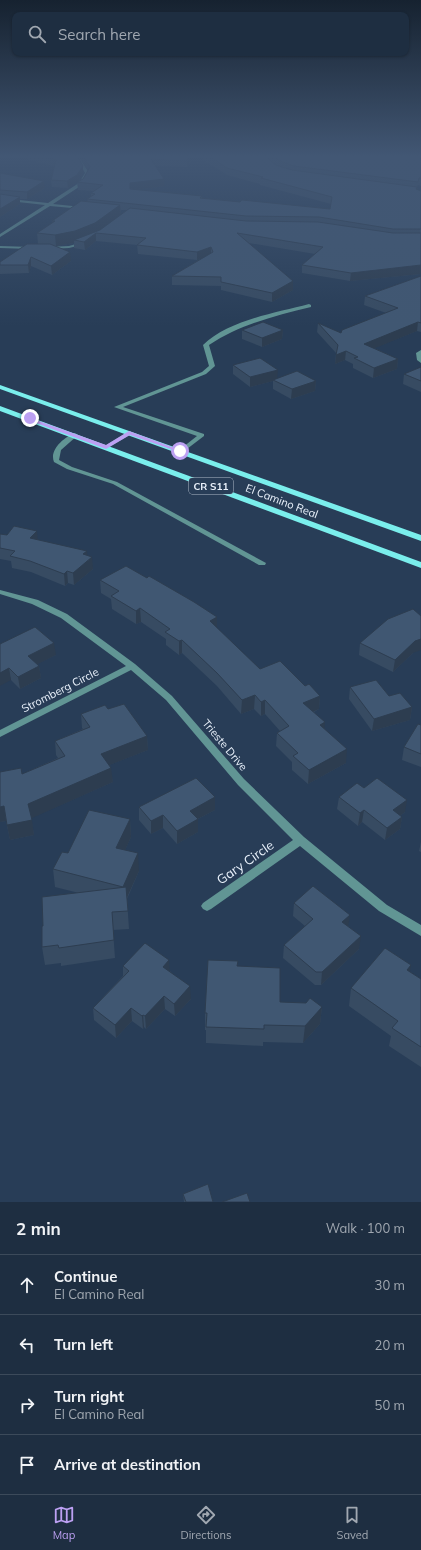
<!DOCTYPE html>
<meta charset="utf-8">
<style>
:root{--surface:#1e2e41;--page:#263648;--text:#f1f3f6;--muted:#a1a8b1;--line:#3c4a5a;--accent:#bca0f2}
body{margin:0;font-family:Mulish,sans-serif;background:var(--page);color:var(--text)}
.stop{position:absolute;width:12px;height:12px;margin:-9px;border:3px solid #bca0f2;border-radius:50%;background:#fff}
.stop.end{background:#bca0f2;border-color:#fff;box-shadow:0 1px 4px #0008}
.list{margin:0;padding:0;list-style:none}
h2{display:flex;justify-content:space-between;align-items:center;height:52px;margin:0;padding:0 16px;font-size:17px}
h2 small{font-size:13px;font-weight:400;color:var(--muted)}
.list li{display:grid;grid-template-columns:26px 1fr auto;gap:12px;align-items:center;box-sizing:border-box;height:60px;padding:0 16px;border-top:1px solid var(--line)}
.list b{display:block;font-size:15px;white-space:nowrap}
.list p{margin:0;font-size:13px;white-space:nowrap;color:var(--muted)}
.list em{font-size:13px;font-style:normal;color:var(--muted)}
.icon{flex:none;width:22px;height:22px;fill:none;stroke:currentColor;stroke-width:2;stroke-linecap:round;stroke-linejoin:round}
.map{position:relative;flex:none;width:421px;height:1202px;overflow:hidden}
.search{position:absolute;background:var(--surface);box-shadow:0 1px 3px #0004;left:12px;right:12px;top:12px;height:44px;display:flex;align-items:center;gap:10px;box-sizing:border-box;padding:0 14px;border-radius:8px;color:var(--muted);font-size:15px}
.sheet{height:292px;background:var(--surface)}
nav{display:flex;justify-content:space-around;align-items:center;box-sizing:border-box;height:56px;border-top:1px solid var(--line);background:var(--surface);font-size:11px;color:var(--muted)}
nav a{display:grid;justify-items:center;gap:2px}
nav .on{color:var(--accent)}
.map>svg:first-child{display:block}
</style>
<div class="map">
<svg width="421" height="1202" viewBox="0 0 421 1202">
<rect width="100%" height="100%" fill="#283d57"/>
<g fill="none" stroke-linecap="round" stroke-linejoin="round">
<g fill="#619594" fill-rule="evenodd">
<path d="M129 431 131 432V434L108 448 106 449 103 447Z"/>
<path d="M75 433 78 435 61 450 59 460 72 467 117 482 266 563 265 565H259L113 484 67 469 54 462C49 450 64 437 75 433Z"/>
</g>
<g fill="#619594" fill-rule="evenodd">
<path d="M76 157H79L89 173 82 185 53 204 82 207 83 209 50 206 0 237V234L45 205 0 200V198L48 203 79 183 85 173Z"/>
<path d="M83 242 85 243V244L69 248 49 249 47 248 49 247 69 246Z"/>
<path d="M0 246 32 247 34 248 32 249 0 248Z"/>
<path d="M309 304 311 305V307C275 316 240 324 209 345L215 366 206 374 123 407 204 434V436L183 452 181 453 178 451 197 436 114 407 202 372 209 366 203 345C229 320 275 313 309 304Z"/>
<path d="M421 350V363L417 360 416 353Z"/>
<path d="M0 590 38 600 67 614 135 664 172 696 244 779 304 837 387 905 421 925V936L379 911 300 846 211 909 207 911 203 909 201 906 203 903 293 840 238 785 166 700 131 670 0 737V730L126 666 61 618 32 604 0 594Z"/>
</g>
<g fill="#7aeeec" fill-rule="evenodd">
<path d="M0 385 421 535V541L0 389Z"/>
<path d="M0 406 421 562V568L0 411Z"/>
</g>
</g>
<g fill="#374b62" fill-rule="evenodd">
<path d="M18 157H78L83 173 78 182 83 179 88 170 80 157H194L187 167 156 166 165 186 136 190 202 196V198L240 202 330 209 331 204 260 185V184L227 175 199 157H266L267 158V157H421V186L418 185 416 189 421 191V274L350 281 302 273V265L315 254 249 243 293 290 272 302 221 290V286L172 285V276L202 258 197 260 138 254 137 245 96 241 85 250 74 248V243L56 246 71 261 52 275 31 266 29 273 0 274V262L38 244 37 233 52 223V221L88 201 87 199 91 196V193L94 191 78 190 77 182 68 188 52 187 51 180 54 166ZM121 210H127L121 215Z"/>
<path d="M0 173 45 188 27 199H20V204L0 217Z"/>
<path d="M421 276V332L417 331 374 348 398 359 397 369 373 378 353 368V364L345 360 335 364 336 353 317 332 318 323 341 333 386 313 364 305 365 296Z"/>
<path d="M242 330H283L282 339 262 347 242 339Z"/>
<path d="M233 365 277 378 316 381 315 391 291 399 273 389V381L250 387 233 374Z"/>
<path d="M421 367V392L403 384 404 374Z"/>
<path d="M0 534 38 540 87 555 93 569 74 585 68 583 65 586 31 572 12 568 11 561 0 559Z"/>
<path d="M100 580 217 617V628L260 669 305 686 320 696 319 709 314 712 346 763 308 784 292 770V762L276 746 277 733 280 731 265 714 261 716 254 709 241 714 217 686 182 653 179 655 166 645V639L141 622 136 624 112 609 111 599 101 593Z"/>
<path d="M360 643 413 653 393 672 359 655Z"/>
<path d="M0 644 56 655 37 664 39 666 41 678 20 689 11 680Z"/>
<path d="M350 687 389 696 412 707 410 720 372 731 349 699Z"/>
<path d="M108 709 147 736 148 750 109 765 113 782 31 818 34 835 10 840 6 821 0 822V772L22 774 58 758 56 755 55 741 83 729 82 728 81 714Z"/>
<path d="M421 725V767L402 760 404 747Z"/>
<path d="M364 788 405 812 400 816 402 817 400 829 385 840 362 822 358 826 337 809 339 797Z"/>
<path d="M215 797V810L198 819V832L177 844 163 828 151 834 139 820V807Z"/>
<path d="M130 819 131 837 125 850 139 871 127 899 129 929 113 930 115 958 61 966V963L45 965 42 947 43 926 79 893 55 887 53 869 68 853Z"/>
<path d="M421 842V852L419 851Z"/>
<path d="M294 903 348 926 359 949 321 985H315L283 958 284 945 305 926 293 916Z"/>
<path d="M123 966 170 971 191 999 175 1016 165 1009 146 1029 144 1027 143 1029 132 1021 116 1038 94 1020 93 1008 123 976Z"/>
<path d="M237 966 280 1002 322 1007 320 1024 303 1043 263 1042V1046L206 1043V1030H205V1013Z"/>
<path d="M410 972 421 979V1067L389 1046 391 1036 349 1006 351 988Z"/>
<path d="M183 1194 213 1202H184Z"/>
</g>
<g fill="#2d3d50">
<path d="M189 157H194L187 167V161Z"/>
<path d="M83 166V173L78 182 68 188 67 181Z"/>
<path d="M164 179 165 186 130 191V183Z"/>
<path d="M44 181 45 188 27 199V192Z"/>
<path d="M20 197V204L0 217V209Z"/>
<path d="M120 205 121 215 96 233V241L85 250 84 242 74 240V243L56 246 55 235Z"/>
<path d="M211 247V256L197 260V252Z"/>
<path d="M70 252 71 261 52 275 51 266Z"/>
<path d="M31 257V266L29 273 28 265Z"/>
<path d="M421 265V274L350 281 351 273Z"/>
<path d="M293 281V290L272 302V293Z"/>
<path d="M418 322 417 331 363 353 364 344Z"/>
<path d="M283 330 282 339 262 347V338Z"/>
<path d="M346 351 345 360 335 364 336 355Z"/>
<path d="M398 359 397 369 373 378 374 368Z"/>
<path d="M278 370 277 380H273V381L250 387V377Z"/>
<path d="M316 381 315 391 291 399 292 389Z"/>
<path d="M37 531 38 543 30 538Z"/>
<path d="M87 551 88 561 92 557 93 569 74 585 73 573 83 554Z"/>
<path d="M67 571 68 583 65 586 64 574Z"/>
<path d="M140 608 141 622 136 624V611Z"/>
<path d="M217 617V630L210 621Z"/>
<path d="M421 639V650L413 653 393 672 395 660 415 641Z"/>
<path d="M182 640V653L179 655V641Z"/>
<path d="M54 643 56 655 30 668 28 656Z"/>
<path d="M39 666 41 678 20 689 18 677Z"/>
<path d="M9 668 11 680 0 686V673Z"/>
<path d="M255 695 254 709 241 714 242 700Z"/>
<path d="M320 696 319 709 302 717 303 703Z"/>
<path d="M265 700V714L261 716V702Z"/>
<path d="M412 707 410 720 372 731 374 719Z"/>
<path d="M325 722 324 736 320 725Z"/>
<path d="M147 736 148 750 102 768 101 754Z"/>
<path d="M347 749 346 763 308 784 309 770Z"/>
<path d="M111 768 113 782 30 819 28 804Z"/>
<path d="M215 797V810L190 823V811Z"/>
<path d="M407 800 405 812 391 823 393 810Z"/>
<path d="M4 806 6 821 0 822V807Z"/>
<path d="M364 810 362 822 358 826 360 813Z"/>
<path d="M163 815V828L151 834V821Z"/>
<path d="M402 817 400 829 385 840 387 828Z"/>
<path d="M130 819 131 837 118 866 116 848Z"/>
<path d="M198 819V832L177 844V831Z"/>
<path d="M32 820 34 835 10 840 7 825Z"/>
<path d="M138 853 139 871 124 904 123 887Z"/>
<path d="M350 915 348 928 342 922Z"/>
<path d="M361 936 359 949 321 985 322 972Z"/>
<path d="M169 960 170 973 163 967Z"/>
<path d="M411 965 408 983 407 970Z"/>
<path d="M190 986 191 999 175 1016 174 1004Z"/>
<path d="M164 996 165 1009 146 1029 145 1016Z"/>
<path d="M322 1007 320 1024 303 1043 305 1026Z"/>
<path d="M131 1008 132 1021 116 1038 115 1025Z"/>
<path d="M143 1015 144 1027 143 1029 142 1016Z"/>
</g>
<g fill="#405772" stroke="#2d3d50">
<path d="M46 157H78L83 166 77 175 67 181 51 180 56 160Z"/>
<path d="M84 157H189L187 161 151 159 164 179 130 183V189L202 196 200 198 240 202 242 200 330 209 332 197 261 178 263 177 227 168 211 157H266L276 165 292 170 417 187 416 189 421 191V229H393L319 217 246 216 87 199 95 194 91 193 103 185 77 182 83 179 90 167Z"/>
<path d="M275 157H421V178H419L418 182 294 166 280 161Z"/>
<path d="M0 173 44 181 27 192 0 190Z"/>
<path d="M0 194 20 197 0 209Z"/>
<path d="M81 201 120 205 95 223 75 231 55 235 37 233 55 221H52Z"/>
<path d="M130 208 246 221 318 222 393 233H421V265L351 273 302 265 323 247 237 233 293 281 272 293 221 282V277L172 276 213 252 211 247 197 252 137 245 146 238 96 233 84 242 74 240 100 230Z"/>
<path d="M27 244H50L70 252 51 266 31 257 28 265H0V262Z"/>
<path d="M421 276V323L418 322 364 344 398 359 374 368 354 358 358 357 346 351 336 355 338 345 318 323 341 333 342 330 398 308 365 296Z"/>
<path d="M263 322 283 330 262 338 242 330Z"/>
<path d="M260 358 278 370 250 377 233 365Z"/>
<path d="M421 367V381L404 374Z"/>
<path d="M297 371 316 381 292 389 273 380Z"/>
<path d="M14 526 37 531 30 538 87 551 83 554 92 557 73 573 67 571 64 574 30 561 10 556 15 551 0 548V534L7 535Z"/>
<path d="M126 566 147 578 149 576 194 602 217 617 210 621 260 669 280 661 305 686 309 684 320 696 303 703 325 722 320 725 347 749 309 770 293 756 298 753 277 733 289 726 265 700 261 702 255 695 242 700 217 673 182 640 179 641 165 632 170 629 140 608 136 611 111 596 119 591 100 580Z"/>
<path d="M413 609 421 616V639L415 641 395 660 360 643 388 619Z"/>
<path d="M35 627 54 643 28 656 39 666 18 677 9 668 0 673V644Z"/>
<path d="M376 680 389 696 400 693 412 707 374 719 350 687Z"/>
<path d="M124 704 147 736 101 754 111 768 28 804 32 820 7 825 4 806 0 807V772L21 768 22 774 65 756 55 741 90 727 81 714 105 705 108 709Z"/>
<path d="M418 724 421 725V754L404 747Z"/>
<path d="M196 778 215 797 190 811 198 819 177 831 163 815 151 821 139 807Z"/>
<path d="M377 778 407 800 393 810 402 817 387 828 364 810 360 813 339 797 357 783 364 788Z"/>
<path d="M89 810 130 819 116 848 138 853 123 887 53 869 62 852 68 853Z"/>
<path d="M313 886 350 915 342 922 361 936 322 972H316L284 945 313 919 294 903Z"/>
<path d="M126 887 128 911 112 912 114 940 59 948 58 945 42 947V926H43L42 897Z"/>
<path d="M145 943 169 960 163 967 190 986 174 1004 164 996 145 1016 143 1015 142 1016 131 1008 115 1025 93 1008 129 971 123 966Z"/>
<path d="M385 948 411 965 407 970 421 979V1047L392 1028 398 1021 351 988Z"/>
<path d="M208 960 238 961 237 966 280 968V1002L306 1003 310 998 322 1007 305 1026 264 1025V1029L206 1027 207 1013H205Z"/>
<path d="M208 1184 213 1202H186L183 1194Z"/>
<path d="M247 1193 250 1202H222Z"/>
</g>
<linearGradient id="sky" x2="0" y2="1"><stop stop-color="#162230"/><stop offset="0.48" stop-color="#425774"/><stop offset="1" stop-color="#425774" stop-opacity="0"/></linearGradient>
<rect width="421" height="326" fill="url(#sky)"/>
<path fill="#bca0f2" d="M28 417 106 445 129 431 183 451 179 452 130 435 106 449 28 420Z"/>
<g text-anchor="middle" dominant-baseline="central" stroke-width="3" stroke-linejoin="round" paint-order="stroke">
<rect fill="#283d57" stroke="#b0bcca" stroke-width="1" x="189" y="478" width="44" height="16" rx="3"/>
<g font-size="10" font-weight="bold" fill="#eaf2fc">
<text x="211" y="486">CR S11</text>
</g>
<g font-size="11" fill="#eaf2fc" stroke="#283d57">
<text transform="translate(282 501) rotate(21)">El Camino Real</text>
<text transform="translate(60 690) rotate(-27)">Stromberg Circle</text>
<text transform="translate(225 745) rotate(50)">Trieste Drive</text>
</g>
<g font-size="13" fill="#eaf2fc" stroke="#283d57">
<text transform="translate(245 862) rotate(-35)">Gary Circle</text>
</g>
</g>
</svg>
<div class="stop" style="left:180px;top:451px"></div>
<div class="stop end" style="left:30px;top:418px"></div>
<div class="search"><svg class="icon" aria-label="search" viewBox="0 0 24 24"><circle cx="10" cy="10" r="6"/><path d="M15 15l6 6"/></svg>Search here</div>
</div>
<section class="sheet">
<h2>2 min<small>Walk · 100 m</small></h2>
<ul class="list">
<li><svg class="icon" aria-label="ahead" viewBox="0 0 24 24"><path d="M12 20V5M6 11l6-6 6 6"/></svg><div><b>Continue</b><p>El Camino Real</p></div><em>30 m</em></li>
<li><svg class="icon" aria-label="left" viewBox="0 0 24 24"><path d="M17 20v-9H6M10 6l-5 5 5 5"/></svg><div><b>Turn left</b></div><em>20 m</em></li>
<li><svg class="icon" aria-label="right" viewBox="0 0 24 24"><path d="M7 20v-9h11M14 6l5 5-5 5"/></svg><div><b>Turn right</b><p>El Camino Real</p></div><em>50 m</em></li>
<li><svg class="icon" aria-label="arrive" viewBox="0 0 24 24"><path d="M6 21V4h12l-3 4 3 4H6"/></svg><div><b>Arrive at destination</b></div></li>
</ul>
</section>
<nav>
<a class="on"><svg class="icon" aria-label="map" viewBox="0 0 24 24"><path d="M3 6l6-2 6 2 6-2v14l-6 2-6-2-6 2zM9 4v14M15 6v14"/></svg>Map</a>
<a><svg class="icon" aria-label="directions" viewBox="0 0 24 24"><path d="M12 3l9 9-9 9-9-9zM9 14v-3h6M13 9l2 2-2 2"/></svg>Directions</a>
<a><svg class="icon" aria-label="saved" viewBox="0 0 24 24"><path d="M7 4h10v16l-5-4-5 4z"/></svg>Saved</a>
</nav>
